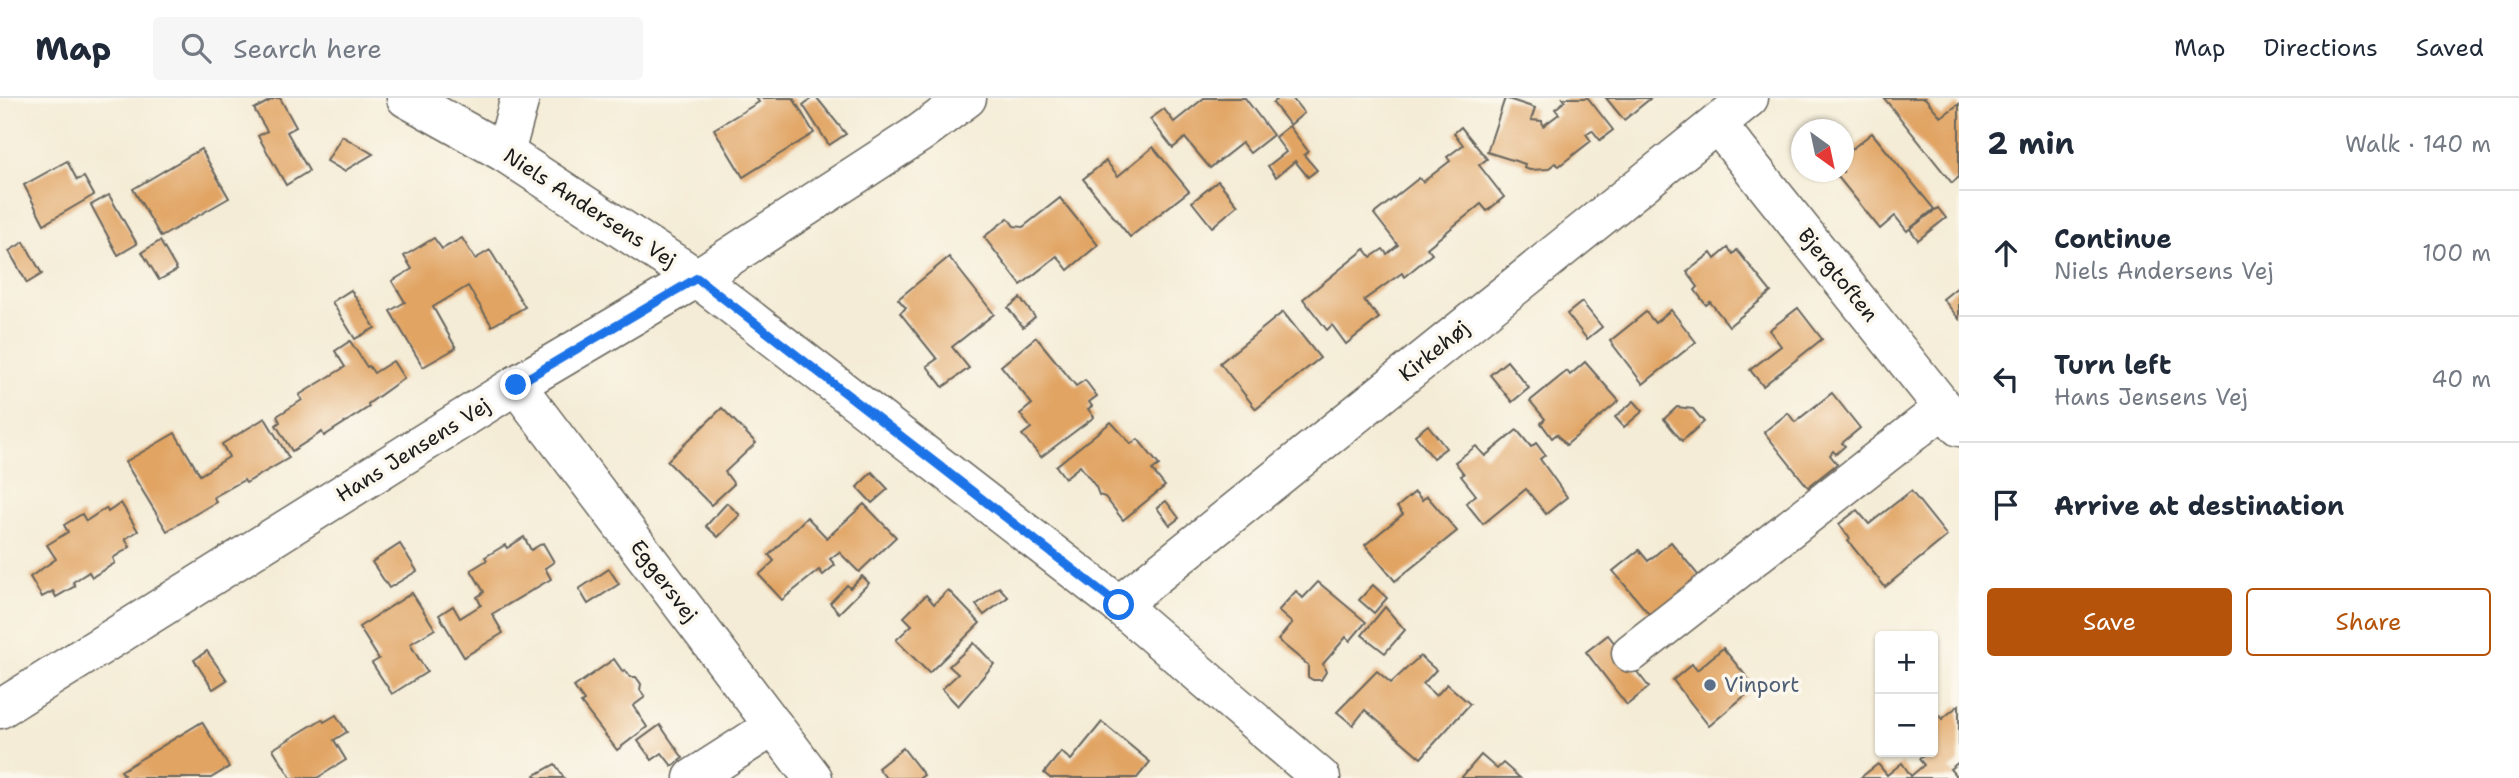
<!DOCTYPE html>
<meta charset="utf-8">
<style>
:root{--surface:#fff;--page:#f6f6f7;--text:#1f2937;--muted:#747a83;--line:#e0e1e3;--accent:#b45309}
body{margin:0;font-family:"Shantell Sans",sans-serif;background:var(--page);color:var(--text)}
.controls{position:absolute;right:21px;bottom:21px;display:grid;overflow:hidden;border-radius:7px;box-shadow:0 2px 5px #0004}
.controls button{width:63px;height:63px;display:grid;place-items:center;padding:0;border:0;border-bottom:2px solid var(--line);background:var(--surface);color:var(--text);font:35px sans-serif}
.compass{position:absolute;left:1791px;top:21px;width:63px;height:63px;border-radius:50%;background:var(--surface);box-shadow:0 2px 5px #0004;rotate:147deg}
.stop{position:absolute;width:21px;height:21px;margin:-16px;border:5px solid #1a73e8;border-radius:50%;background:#fff}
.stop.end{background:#1a73e8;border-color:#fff;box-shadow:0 2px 7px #0008}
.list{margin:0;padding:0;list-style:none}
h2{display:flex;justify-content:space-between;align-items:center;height:91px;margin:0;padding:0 28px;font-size:30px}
h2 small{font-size:23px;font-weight:400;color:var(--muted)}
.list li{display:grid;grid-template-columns:46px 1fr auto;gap:21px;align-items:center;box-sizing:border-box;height:126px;padding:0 28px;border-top:2px solid var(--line)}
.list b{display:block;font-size:26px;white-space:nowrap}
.list p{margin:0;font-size:23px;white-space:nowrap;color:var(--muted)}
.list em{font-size:23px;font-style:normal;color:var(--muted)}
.actions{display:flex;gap:14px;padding:21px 28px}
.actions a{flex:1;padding:16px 0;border:2px solid var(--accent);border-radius:7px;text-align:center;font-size:24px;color:var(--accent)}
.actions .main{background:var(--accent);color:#fff}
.icon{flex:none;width:38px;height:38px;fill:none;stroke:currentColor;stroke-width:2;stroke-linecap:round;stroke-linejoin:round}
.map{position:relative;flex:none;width:1959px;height:680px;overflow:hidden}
header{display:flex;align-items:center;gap:42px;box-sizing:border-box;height:98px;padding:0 35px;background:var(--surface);border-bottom:2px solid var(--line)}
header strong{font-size:33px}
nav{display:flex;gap:38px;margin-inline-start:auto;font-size:24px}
.search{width:490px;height:63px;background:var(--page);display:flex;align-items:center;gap:18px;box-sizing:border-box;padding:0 24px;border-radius:7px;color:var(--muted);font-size:26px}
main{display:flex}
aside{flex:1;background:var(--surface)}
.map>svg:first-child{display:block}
</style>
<header>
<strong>Map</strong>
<div class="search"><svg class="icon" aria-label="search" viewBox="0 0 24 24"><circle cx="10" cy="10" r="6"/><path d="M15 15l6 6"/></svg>Search here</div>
<nav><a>Map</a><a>Directions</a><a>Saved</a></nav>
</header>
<main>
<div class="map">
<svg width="1959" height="680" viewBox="0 0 1959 680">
<rect width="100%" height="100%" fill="#fbf7ec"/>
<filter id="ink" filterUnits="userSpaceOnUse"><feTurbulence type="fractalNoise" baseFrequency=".0143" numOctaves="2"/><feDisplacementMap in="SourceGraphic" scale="14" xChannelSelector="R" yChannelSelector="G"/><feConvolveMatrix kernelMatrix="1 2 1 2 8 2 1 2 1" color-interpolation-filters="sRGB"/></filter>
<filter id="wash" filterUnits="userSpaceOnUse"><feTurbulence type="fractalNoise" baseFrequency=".00686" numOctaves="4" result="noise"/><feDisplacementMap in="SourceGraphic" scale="28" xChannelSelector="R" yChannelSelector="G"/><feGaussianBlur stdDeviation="1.57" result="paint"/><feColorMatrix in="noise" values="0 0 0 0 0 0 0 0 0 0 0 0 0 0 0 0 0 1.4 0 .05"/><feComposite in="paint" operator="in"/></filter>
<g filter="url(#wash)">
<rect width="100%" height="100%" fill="#f4ecd6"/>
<g id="blocks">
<g fill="#e1a463">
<path d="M275 0H280L296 29 287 34 309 73 286 87 258 38 267 33 254 11Z"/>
<path d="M756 0H793L814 35 743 79 714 31 759 4Z"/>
<path d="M812 0H817L846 36 829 47 803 7Z"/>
<path d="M1204 0H1245L1273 37 1250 55 1242 45 1210 70 1185 40 1173 50 1150 21 1164 11 1174 24Z"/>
<path d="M1279 0H1292L1304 15 1290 27 1273 5Z"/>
<path d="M1505 0 1535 10 1531 22 1542 23 1543 28 1559 16 1555 11 1565 3 1563 0H1588L1613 32 1600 42 1592 32 1586 36 1591 43 1559 68 1555 65 1548 71 1530 72 1524 70 1525 66 1487 54Z"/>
<path d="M1606 0H1651L1624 22Z"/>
<path d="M1884 0H1925L1941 19 1959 6V79L1952 85Z"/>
<path d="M1289 28 1308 53 1304 57 1317 72 1308 79 1295 63 1276 79 1268 68 1286 54 1275 39Z"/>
<path d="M1461 29 1487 61 1479 67 1504 99 1487 113 1481 106 1427 150 1432 156 1404 179 1402 175 1364 202 1379 220 1346 246 1332 227 1327 232 1303 201 1365 151 1371 159 1383 151 1387 156 1398 147 1374 116 1419 80 1423 84 1450 63 1447 59 1463 47 1454 35Z"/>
<path d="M1872 35 1934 111 1907 133 1895 118 1880 131 1834 74H1843V58Z"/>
<path d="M342 38 373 56 344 73 327 63Z"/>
<path d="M1153 49 1189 93 1130 139 1083 81 1106 63 1118 78Z"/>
<path d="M201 51 229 100 161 139 133 91Z"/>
<path d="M67 63 77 82 84 79 94 97 44 126 24 87Z"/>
<path d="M1218 83 1238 107 1212 129 1192 104Z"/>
<path d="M109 97 137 146 118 157 91 107Z"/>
<path d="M1060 100 1098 147 1068 172 1057 158 1021 187 984 139 1008 120 1014 128 1023 129Z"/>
<path d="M1938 110 1946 120 1918 142 1910 131Z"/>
<path d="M434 140 442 151 462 140 475 161 490 152 525 209 492 228 468 188 433 209 456 250 423 269 390 213 405 204 392 183 412 171 404 158Z"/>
<path d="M160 143 177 172 159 182 142 154Z"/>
<path d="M24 144 42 176 27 185 9 153Z"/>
<path d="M1728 150 1733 156 1737 152 1771 194 1729 228 1710 204 1706 207 1695 192 1698 189 1687 174 1711 155 1715 161Z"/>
<path d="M949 159 994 216 952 249 969 270 943 289 927 268 937 261 900 215 906 210 898 201Z"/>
<path d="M1959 188V221L1943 201Z"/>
<path d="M351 192 375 230 355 241 332 204Z"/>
<path d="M1020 200 1035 219 1023 229 1008 210Z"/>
<path d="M1582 204 1602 229 1587 241 1567 216Z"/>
<path d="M1798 210 1822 241 1763 288 1750 272 1781 248 1769 232Z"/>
<path d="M1671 212 1696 244 1643 286 1610 243 1646 214 1655 225Z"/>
<path d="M1283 214 1320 260 1256 311 1220 265Z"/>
<path d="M1036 239 1076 288 1085 282 1097 298 1089 304 1092 308 1088 311 1094 319 1041 359 1022 337 1031 330 1020 316 1032 306 1001 268Z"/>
<path d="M350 243 367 269 369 268 374 275 393 263 404 280 368 306 369 309 324 338 322 334 292 353 276 327 280 324 277 318 302 302 299 297 345 269 335 253Z"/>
<path d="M1507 263 1529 290 1512 304 1490 277Z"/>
<path d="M1585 264 1619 303 1566 347 1557 336 1552 340 1541 325 1545 321 1530 303 1567 273 1570 277Z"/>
<path d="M1832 295 1860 330 1842 345 1845 348 1836 356 1833 353 1830 357 1837 366 1808 389 1764 334 1788 315 1795 324Z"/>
<path d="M1634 303 1643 313 1624 329 1615 319Z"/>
<path d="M1677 309 1693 311 1704 324 1682 343 1664 321Z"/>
<path d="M722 310 756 345 725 374 734 386 711 407 667 363Z"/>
<path d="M265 320 289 360 246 385 244 382 214 399 216 404 167 433 125 364 175 335 200 377 229 359 222 346Z"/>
<path d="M1111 324 1131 346 1138 341 1159 367 1152 372 1165 388 1123 422 1105 399 1099 397 1096 389 1080 368 1065 380 1056 368Z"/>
<path d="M1428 327 1446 350 1433 360 1415 337Z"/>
<path d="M1517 332 1531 349 1536 345 1545 357 1540 361 1567 399 1546 416 1526 391 1483 426 1466 405 1476 397 1461 378 1464 376 1455 364 1476 348 1485 358Z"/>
<path d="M872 374 888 391 872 405 857 389Z"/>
<path d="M1911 393 1947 438 1885 489 1848 443 1850 441 1839 426 1857 412 1869 426Z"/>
<path d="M1415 394 1422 402 1427 398 1457 433 1395 483 1365 447 1403 416 1397 409Z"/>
<path d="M1166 403 1179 420 1170 427 1157 410Z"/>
<path d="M121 405 138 433 125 441 130 449 113 460 115 465 92 479 89 474 73 484 75 488 56 499 53 493 42 499 30 479 56 461 47 447 68 434 64 427 82 416 86 423 106 410 108 414Z"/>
<path d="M727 405 740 417 718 439 706 428Z"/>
<path d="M864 406 896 439 859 474 839 454 830 461 835 467 823 477 819 472 782 502 759 477 774 463 769 457 807 419 827 440Z"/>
<path d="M524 439 531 452 543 445 554 464 545 470 551 481 492 516 503 535 464 559 439 517 453 508 460 520 481 507 477 499 484 494 471 472 487 462 485 459 505 447 507 450Z"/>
<path d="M1671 444 1703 483 1654 522 1613 473 1639 452 1648 463Z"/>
<path d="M400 446 417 473 389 490 372 464Z"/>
<path d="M609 471 619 486 588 506 579 491Z"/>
<path d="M862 478 869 485 839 515 830 505 847 487 850 490Z"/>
<path d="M1318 484 1366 524 1350 543 1346 539 1323 566 1326 574 1321 582H1313L1308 579V567L1278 542 1292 525 1278 513 1296 493 1303 500Z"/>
<path d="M1373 487 1387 500 1374 515 1359 502Z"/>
<path d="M999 489 1008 499 984 517 976 507Z"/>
<path d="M948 492 980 525 929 575 896 542 912 527 904 519 926 497 934 506Z"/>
<path d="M412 495 435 531 410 546 427 574 392 596 372 565 379 561 359 529Z"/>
<path d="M1385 509 1405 532 1385 555 1362 537Z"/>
<path d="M1608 537 1649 589 1627 607 1586 554Z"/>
<path d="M974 545 994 566 958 608 942 591 958 576 949 568Z"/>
<path d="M1723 550 1755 589 1709 628 1673 582 1692 566 1697 572Z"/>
<path d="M207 553 227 582 213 591 194 562Z"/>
<path d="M1420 558 1436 572 1423 586 1436 598 1447 586 1470 606 1421 660 1365 612 1353 627 1337 614 1377 573 1391 585Z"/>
<path d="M614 561 623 574 625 572 630 579H636L641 586 640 592 645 599 633 608 647 629 617 652 581 605 584 603 574 589Z"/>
<path d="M1959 607V664L1950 671 1956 678 1954 680H1860L1878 666 1887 677 1902 665 1911 678 1924 667 1919 661 1928 654H1933V616L1936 614 1942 621Z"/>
<path d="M336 617 347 634 334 642 346 662 317 680H291L273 651 322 621 324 624Z"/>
<path d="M202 624 229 669 211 680H119L124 677 121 673Z"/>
<path d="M1102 624 1150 664 1137 680H1050L1044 675 1061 654 1071 662Z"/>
<path d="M660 627 683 660 672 668 662 655 652 662 638 643Z"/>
<path d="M903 650 924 677 920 680H886L878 670Z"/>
<path d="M1481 657 1497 671 1503 665 1520 680H1461Z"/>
<path d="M555 666 564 680H537L535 677Z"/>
</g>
</g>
</g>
<g filter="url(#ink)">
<use href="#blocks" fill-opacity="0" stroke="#68655d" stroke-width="2"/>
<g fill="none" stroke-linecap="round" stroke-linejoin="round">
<defs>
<g id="minor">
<path d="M406 0 505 55 697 180 1119 507 1321 680"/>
<path d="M1717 26 1959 329"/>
<path d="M505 55 520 0"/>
<path d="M516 287 813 680"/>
<path d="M1119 507 1749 0"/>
<path d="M1631 555 1944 310"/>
<path d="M0 611 516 287 697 180 920 35 967 0"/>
<path d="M693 680 774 628"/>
</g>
</defs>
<use href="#minor" stroke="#68655d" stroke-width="41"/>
<use href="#minor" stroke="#fff" stroke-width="38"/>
</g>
</g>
<g fill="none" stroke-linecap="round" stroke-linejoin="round" filter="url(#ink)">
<path stroke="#1a73e8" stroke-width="9" d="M516 287 697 180 1119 507"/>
</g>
<circle fill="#5c6f8a" stroke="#fbf7ec" stroke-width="2.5" cx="1710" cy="587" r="7"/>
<g text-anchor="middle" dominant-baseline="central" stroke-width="7" stroke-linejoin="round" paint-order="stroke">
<g font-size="21" fill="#1c1c1c" stroke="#fbf7ec">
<text transform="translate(590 110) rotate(33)">Niels Andersens Vej</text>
<text transform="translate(1838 177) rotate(51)">Bjergtoften</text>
<text transform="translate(1434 253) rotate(-39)">Kirkehøj</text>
<text transform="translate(413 352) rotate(-32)">Hans Jensens Vej</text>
<text transform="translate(664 483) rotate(53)">Eggersvej</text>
</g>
<g font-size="21" fill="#4e5e75" stroke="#fbf7ec" text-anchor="start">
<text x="1724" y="587">Vinport</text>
</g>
</g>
</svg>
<div class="controls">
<button>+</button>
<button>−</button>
</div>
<svg class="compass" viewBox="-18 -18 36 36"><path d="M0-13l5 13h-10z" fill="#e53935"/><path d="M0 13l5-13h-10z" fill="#747a83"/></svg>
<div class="stop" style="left:1119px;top:507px"></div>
<div class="stop end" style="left:516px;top:287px"></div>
</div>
<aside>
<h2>2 min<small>Walk · 140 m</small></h2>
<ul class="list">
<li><svg class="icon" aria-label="ahead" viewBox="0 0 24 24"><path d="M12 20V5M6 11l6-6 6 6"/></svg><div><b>Continue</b><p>Niels Andersens Vej</p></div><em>100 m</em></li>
<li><svg class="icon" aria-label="left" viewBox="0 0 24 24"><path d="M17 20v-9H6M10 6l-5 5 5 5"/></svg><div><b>Turn left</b><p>Hans Jensens Vej</p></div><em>40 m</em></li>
<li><svg class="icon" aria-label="arrive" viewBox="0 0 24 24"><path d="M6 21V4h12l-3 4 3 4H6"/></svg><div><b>Arrive at destination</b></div></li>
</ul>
<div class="actions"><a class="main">Save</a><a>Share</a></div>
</aside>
</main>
